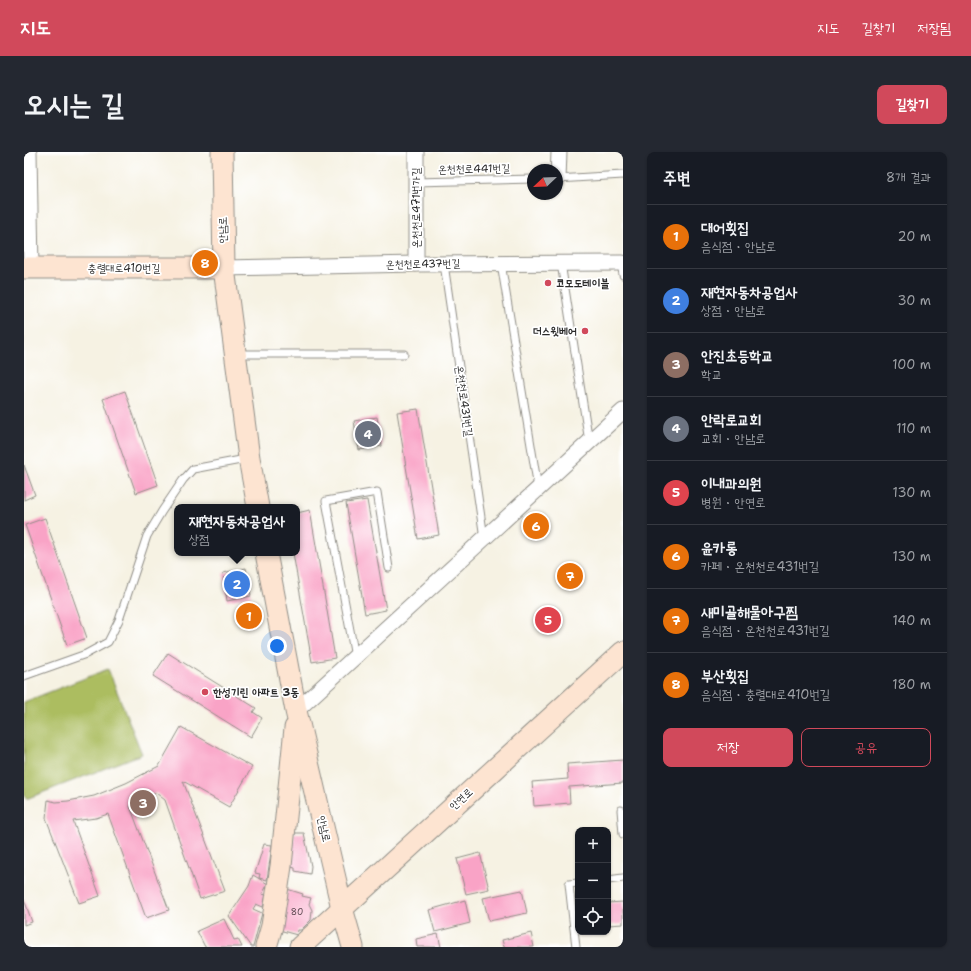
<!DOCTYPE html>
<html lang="ko">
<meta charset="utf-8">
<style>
:root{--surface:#171b24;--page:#242831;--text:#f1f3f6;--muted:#9ea1a6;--line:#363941;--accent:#d1495b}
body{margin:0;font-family:"Shantell Sans","Poor Story",sans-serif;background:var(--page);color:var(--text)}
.controls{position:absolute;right:12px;bottom:12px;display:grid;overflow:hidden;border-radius:8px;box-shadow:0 1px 3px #0004}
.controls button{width:36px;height:36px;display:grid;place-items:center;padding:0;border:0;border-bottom:1px solid var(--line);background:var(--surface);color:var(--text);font:20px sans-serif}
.compass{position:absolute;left:503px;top:12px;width:36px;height:36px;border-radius:50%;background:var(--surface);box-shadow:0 1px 3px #0004;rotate:247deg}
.you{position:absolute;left:253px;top:494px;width:14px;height:14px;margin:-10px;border:3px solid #fff;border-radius:50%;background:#1a73e8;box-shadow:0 0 0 6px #1a73e833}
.badge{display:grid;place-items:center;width:26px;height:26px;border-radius:50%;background:var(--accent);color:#fff;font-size:13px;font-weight:700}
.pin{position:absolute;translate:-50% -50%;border:2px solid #fff;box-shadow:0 1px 4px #0006}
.popup{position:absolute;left:150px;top:352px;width:126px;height:52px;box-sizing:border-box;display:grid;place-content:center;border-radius:8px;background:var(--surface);filter:drop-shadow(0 1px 3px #0005);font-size:13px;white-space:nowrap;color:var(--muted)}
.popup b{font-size:15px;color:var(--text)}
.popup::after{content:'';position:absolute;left:50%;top:100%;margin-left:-8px;border:8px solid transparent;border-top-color:var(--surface)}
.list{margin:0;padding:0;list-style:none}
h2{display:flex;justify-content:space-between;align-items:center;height:52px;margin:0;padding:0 16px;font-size:17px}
h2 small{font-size:13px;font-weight:400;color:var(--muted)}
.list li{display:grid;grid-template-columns:26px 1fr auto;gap:12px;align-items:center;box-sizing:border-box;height:64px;padding:0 16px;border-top:1px solid var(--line)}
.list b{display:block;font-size:15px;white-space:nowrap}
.list p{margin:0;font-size:13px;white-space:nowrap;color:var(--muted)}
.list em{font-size:13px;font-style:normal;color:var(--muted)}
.actions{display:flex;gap:8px;padding:12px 16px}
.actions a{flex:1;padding:9px 0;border:1px solid var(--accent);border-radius:8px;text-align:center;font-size:14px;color:var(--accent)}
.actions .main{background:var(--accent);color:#fff}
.icon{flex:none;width:22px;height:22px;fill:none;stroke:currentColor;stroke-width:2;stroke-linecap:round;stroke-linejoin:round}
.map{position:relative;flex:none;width:599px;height:795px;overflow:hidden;border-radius:8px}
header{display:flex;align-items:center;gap:24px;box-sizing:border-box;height:56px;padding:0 20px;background:var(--accent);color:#fff}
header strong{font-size:19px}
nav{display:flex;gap:22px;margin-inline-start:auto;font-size:14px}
.intro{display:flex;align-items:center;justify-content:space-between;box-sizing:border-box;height:96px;padding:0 24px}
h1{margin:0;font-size:28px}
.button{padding:10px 18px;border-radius:8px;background:var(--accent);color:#fff;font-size:14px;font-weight:700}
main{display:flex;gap:24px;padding:0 24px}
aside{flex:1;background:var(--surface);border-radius:8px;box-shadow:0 1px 3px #0004}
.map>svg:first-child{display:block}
</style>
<header>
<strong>지도</strong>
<nav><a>지도</a><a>길찾기</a><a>저장됨</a></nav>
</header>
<div class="intro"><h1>오시는 길</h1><a class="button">길찾기</a></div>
<main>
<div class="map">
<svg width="599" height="795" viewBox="0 0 599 795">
<rect width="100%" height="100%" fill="#fff"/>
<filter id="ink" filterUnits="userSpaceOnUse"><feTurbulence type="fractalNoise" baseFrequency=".025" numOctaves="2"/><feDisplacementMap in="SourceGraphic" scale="8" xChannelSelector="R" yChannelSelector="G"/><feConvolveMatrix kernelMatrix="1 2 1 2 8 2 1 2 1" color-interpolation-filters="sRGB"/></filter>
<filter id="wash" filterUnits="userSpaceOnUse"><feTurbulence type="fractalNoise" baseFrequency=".012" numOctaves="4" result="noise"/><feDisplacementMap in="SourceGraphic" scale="16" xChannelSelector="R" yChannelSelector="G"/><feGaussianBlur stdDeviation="0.9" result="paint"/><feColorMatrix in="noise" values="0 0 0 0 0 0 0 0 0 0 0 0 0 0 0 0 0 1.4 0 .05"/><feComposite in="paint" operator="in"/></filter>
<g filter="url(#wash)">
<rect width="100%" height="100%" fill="#f6f2e3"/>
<path fill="#acbd61" stroke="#6c7446" d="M84 517 118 602 2 647 0 641V550Z"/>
<g id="blocks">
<g fill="#f9a3c6">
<path d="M101 239 134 333 112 341 79 247Z"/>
<path d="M394 257 415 383 394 387 373 260Z"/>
<path d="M353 265 358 294 335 298 330 269Z"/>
<path d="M0 313 11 343 0 348Z"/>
<path d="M343 348 362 458 341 462 322 351Z"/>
<path d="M286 358 311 506 288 510 269 401H273V361Z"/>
<path d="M21 366 63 486 43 493 1 373Z"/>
<path d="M222 416 227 444 203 449 199 421Z"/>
<path d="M144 501 232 556 229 560 238 566 227 585 129 524Z"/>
<path d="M157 575 228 615 205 655 159 629 201 739 176 747 141 648 132 641 106 654 145 758 122 766 84 662 72 666 49 669 76 744 55 751 22 666 24 648 32 650 44 649 70 644 102 631 135 614Z"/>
<path d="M599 608V631L545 635 546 651 510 654 508 630 544 627 543 612Z"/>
<path d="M270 681H280L287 714 286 722 271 719V716L267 715Z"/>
<path d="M240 692 248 693 243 728 235 726 236 722 231 721Z"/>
<path d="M456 701 465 737 442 742 433 707Z"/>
<path d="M229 723 244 732 238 742 242 743 239 755 232 752 229 757 238 761 229 795H227L205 764 225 734Z"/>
<path d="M263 737 279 742 278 744 287 746 285 752 288 758 287 768 277 778H274L273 783 255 778Z"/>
<path d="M498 738 503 761 465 769 459 746Z"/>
<path d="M0 747 8 770 0 773Z"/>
<path d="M441 748 446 771 411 780 405 758Z"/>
<path d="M599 750V772L584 773V751Z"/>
<path d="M200 767 210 788 214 787 218 795H181L173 779Z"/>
<path d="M507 781 510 795H480L478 788Z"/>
<path d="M414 782 417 795H393L392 787Z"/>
</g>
</g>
</g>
<g filter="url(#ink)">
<use href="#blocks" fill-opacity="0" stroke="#908e87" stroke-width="1"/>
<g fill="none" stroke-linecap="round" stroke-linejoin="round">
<defs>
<g id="lane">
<path d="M533 27 599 23"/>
<path d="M392 30 509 27"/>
<path d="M477 111 514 336"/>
<path d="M537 111 565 290"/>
<path d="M597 111 599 123"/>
<path d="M420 112 460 386"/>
<path d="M213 202H380"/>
<path d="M331 505 302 349 353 340 365 416"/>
<path d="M0 524 62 502 84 490 95 468 123 384 138 359 159 328 169 317 222 307"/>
<path d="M597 658 599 682"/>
<path d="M584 728 599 726"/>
<path d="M552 795 545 732 554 731"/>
</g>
<g id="street">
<path d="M5 0 7 116"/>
<path d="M392 0V112"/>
<path d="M534 27 535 0"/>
<path d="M200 116 392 112 599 111"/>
<path d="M272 559 599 259"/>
</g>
<g id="secondary">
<path d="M198 0 200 116 225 306 234 355"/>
<path d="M0 116H200"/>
<path d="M242 401 272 559 318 756 329 795"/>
<path d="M242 795 248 774 257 714 271 576"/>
<path d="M276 795 599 500"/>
</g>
</defs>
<use href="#lane" stroke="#908e87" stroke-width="9"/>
<use href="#street" stroke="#908e87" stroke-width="17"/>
<use href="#secondary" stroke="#908e87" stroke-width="23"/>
<use href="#lane" stroke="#fff" stroke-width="7"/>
<use href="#street" stroke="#fff" stroke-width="15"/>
<use href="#secondary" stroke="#fde4d1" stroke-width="21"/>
</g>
</g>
<g fill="#d1495b" stroke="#fff" stroke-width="1.5">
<circle cx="524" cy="131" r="4"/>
<circle cx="561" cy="179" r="4"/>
<circle cx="181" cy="540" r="4"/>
</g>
<g text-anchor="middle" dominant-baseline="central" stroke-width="3.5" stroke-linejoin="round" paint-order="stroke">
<g font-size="9" fill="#5e4952">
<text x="273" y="760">80</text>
</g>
<g font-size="11" fill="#2b2b2b" stroke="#fff">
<text transform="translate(450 17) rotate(-1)">온천천로441번길</text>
<text transform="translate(392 56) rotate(-90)">온천천로471번가길</text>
<text transform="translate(199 78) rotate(-91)">안남로</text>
<text transform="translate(399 112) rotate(-1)">온천천로437번길</text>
<text x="100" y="116">충렬대로410번길</text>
<text transform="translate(440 249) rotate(82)">온천천로431번길</text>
<text transform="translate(437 647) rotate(-42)">안연로</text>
<text transform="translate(300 677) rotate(77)">안남로</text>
</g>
<g font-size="11" font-weight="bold" fill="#2b2b2b" stroke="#fff" text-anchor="start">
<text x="532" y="131">코모도테이블</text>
<text x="553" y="179" text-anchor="end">더스윗베어</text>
<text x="189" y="540">한성기린 아파트 3동</text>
</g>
</g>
</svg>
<div class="controls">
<button>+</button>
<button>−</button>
<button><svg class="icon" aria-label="locate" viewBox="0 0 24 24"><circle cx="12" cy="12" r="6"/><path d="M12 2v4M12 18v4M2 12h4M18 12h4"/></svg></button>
</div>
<svg class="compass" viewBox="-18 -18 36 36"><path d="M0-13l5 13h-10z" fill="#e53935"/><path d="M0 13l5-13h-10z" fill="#9ea1a6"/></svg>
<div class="you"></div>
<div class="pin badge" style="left:225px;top:464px;background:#e8710a">1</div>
<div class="pin badge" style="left:213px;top:432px;background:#3f7fe0">2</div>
<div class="popup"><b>재현자동차공업사</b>상점</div>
<div class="pin badge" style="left:119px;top:651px;background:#8d6e63">3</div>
<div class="pin badge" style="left:344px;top:282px;background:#6b7280">4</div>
<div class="pin badge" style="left:524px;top:468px;background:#e0444e">5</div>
<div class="pin badge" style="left:512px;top:374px;background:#e8710a">6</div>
<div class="pin badge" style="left:546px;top:424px;background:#e8710a">7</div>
<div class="pin badge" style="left:181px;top:111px;background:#e8710a">8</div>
</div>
<aside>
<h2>주변<small>8개 결과</small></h2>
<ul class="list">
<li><span class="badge" style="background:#e8710a">1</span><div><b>대어횟집</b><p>음식점 · 안남로</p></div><em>20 m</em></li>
<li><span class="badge" style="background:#3f7fe0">2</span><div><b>재현자동차공업사</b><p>상점 · 안남로</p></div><em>30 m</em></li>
<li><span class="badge" style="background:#8d6e63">3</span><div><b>안진초등학교</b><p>학교</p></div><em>100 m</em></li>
<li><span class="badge" style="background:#6b7280">4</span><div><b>안락로교회</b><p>교회 · 안남로</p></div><em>110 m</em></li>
<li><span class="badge" style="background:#e0444e">5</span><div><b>이내과의원</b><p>병원 · 안연로</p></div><em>130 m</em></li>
<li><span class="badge" style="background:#e8710a">6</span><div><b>윤카롱</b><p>카페 · 온천천로431번길</p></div><em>130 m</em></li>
<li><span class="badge" style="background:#e8710a">7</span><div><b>새미골해물아구찜</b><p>음식점 · 온천천로431번길</p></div><em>140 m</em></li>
<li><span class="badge" style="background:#e8710a">8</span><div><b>부산횟집</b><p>음식점 · 충렬대로410번길</p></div><em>180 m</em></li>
</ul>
<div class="actions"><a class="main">저장</a><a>공유</a></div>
</aside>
</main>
